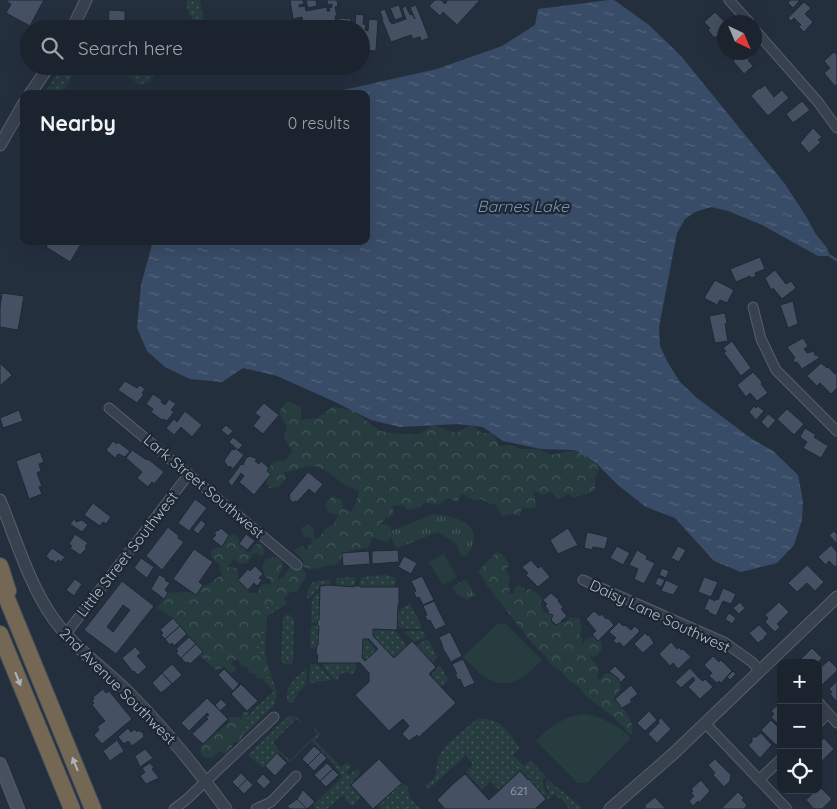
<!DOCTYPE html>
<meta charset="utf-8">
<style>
:root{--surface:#1b232e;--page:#282f3a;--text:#f1f3f6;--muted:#a0a4aa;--line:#39404a}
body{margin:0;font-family:Quicksand,sans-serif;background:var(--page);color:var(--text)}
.controls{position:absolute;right:15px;bottom:15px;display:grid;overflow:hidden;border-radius:10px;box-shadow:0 5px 20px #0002}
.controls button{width:45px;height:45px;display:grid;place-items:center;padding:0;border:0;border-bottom:1px solid var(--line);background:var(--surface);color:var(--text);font:25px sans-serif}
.compass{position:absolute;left:717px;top:15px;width:45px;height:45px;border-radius:50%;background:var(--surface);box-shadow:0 5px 20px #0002;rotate:136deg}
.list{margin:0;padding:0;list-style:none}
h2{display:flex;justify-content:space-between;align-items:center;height:65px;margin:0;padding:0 20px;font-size:21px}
h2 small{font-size:16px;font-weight:400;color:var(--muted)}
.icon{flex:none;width:28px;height:28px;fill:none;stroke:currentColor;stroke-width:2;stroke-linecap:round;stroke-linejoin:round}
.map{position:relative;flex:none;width:837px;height:809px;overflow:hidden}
.search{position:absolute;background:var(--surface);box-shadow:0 5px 20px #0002;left:20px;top:20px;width:350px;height:55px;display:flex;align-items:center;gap:12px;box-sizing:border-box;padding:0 18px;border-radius:28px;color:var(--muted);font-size:19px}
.panel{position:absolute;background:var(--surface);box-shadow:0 5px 20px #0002;left:20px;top:90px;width:350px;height:155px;border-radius:10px}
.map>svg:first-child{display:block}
</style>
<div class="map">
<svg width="837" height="809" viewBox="0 0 837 809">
<defs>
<pattern id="grass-dots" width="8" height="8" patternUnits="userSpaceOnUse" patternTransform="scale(1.25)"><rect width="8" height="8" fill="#263c3f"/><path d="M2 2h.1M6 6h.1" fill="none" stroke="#435659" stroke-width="1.8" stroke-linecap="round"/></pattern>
<pattern id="forest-crowns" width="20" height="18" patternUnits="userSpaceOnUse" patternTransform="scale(1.25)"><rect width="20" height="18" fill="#263c3f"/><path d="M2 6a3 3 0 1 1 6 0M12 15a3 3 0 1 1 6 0" fill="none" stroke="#435659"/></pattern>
<pattern id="park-tufts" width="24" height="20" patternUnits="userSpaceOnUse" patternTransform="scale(1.25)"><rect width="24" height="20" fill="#263c3f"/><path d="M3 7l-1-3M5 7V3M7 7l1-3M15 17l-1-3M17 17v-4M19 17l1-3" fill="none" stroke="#435659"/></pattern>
<pattern id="water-ripples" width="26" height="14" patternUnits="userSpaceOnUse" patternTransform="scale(1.25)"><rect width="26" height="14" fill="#394c67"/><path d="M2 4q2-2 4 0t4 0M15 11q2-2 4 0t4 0" fill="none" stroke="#53647b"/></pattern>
</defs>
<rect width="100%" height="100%" fill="#242f3e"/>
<g fill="url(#grass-dots)">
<path d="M187 0H200L205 29H199C193 20 185 11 187 0Z"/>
<path d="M62 66H79L61 94H44Z"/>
<path d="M117 66H158C154 76 151 84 139 85Z"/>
<path d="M386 575 396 578 395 587H360L359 586 361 577Z"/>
<path d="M354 577 356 579 354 587 335 585 337 578Z"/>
<path d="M330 579 331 585 320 586 310 598H307L308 589 313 582Z"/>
<path d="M317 593H320L319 620 317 623 311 622 312 599Z"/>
<path d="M284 598 287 604 267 616 265 649 267 664H264L252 644 260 632 265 608Z"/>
<path d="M410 603 422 627 420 629 400 628 397 625 398 611Z"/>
<path d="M285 615H290L294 619 293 660 291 664 287 665 283 663 281 660 283 618Z"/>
<path d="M313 625 319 626 318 645 315 649 310 647 311 626Z"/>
<path d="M373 629 394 630 407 646 394 658 373 636Z"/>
<path d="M406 631H422L426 635 424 638 414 642 404 632Z"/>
<path d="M363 639H367L376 650 365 661 362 658Z"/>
<path d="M426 640 429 641 437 657 434 663 417 646V645Z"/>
<path d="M323 663H356V670L352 674C345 670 339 673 337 681H336L323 667Z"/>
<path d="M310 664H317L332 680 309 683Z"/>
<path d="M440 665 448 680 443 686H440L433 678 432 674Z"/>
<path d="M307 668 306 684 298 693 293 702 289 703C281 688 297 677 307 668Z"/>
<path d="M270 671 277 693 275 704 243 736C238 719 263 702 274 691L262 679 267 678Z"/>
<path d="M290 716H295L302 722 300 723 296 719 273 742 277 747 276 748 290 760 317 734 313 729 315 728 321 734 315 740 341 767 347 762 352 766 346 772 349 775 356 769 361 772 350 785 360 796V798L353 806 345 800V797L341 796 327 809H317L313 805 342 777 333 763 312 741 289 763 279 752 263 768 248 755 285 719Z"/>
<path d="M478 719C500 716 508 732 520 748L513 755 524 766 530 760 546 777 542 782 547 794 546 797 521 770 499 790 491 781 482 790 466 772 472 766V763L466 755 429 789 425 785C442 777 433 767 440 754 448 742 462 732 472 723Z"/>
<path d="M547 779 580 806 581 807 580 809H569L561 798 559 799 555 794 548 800 547 798 549 792 545 783Z"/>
<path d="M402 783 407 786 410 798 420 809H381L378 806Z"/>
</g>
<g fill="url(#forest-crowns)">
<path d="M287 401 301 407V420L317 418 333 407 352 410 380 431 399 434H419L433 425 456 433 471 425 482 433H492L499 446 512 445 520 449H538L551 455 576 450 594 460 599 470 595 477V491L573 498 569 494 558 499 551 492 543 495 534 491 536 507 522 509 519 516 513 514 502 516 496 505 488 503 482 499 473 500 462 494 457 502 448 498 438 505 425 502 421 507 407 510 403 505 392 506 394 515 385 519 381 524 390 526 393 534 387 542 372 537 368 548C354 550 344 550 338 564 323 565 317 572 303 567V561L294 550 302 546 306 550 312 542 311 538 303 537 301 528 309 524 314 530V539L320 537 325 529 334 524 338 515 329 513 325 506 332 496 342 500 343 509 351 512 356 503 359 491C354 488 348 487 344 484 335 478 323 466 312 466 301 466 296 472 284 472L286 478 279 487 269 488 266 480 271 474 267 471 273 462 285 460 293 451 284 439 287 427 279 412Z"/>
<path d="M229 535H235L239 538V544L247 550 246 552H250L256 544 262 545 265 552 262 556 257 553 251 554 252 556 247 563 239 564 234 559 227 567 238 568V580L250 593H258L259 589 263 584 270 585 271 580 265 577 262 567 266 559 276 557 283 560 282 569 278 577V580L283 577 290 567H300L306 573V578L302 582 298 591 290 592 283 599 284 604 278 608 269 605 265 608 268 613 263 619 265 624 260 632 263 635 261 642 253 644 260 650 258 655 263 658 264 664H267L270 671 267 678 258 679 254 673H250L247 667 242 666 238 660H233L231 665 235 666V672L229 673 225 667 216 670 200 656 203 652 173 618 157 608 168 593 191 592 196 595 203 585 207 586 222 574 219 568 221 566 212 558 211 552 216 548 222 547Z"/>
<path d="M497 552 502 554 509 564 506 571 510 577 508 584 510 587 509 594H513L514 589 518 585 525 588V591L530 589 538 594 542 598 540 604 542 606 544 612 553 615 551 622 555 625 560 622 565 623 570 617 579 618 582 629 579 634 582 639 581 645 587 638 594 637 601 641 602 649 597 656 589 657C598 663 599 669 597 679H601L604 674 610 672 619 679 621 688 614 698C622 709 637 720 631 735L612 716 585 695 581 689 569 680 561 671 550 664 547 658 532 643 486 584 478 571Z"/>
<path d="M249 711 246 718 247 725H244L241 730 243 736 239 742H233L232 747 226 754 219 751 213 758C204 759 199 757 201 746L228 723 230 717H237L241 719 243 713Z"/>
</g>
<g fill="url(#park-tufts)">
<path d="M434 514C459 517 488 525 467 556L460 555 457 544 438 532 398 548 394 545 389 532Z"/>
<path d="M466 579 475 595 467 600 456 594 452 587Z"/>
</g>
<g fill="#263c3f">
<path d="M444 554 457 577 443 585 429 562Z"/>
<path d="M497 624H506L542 660C510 694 493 689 463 657Z"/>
<path d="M584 714C602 717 617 724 631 738L587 783H578L536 741C549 727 564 716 584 714Z"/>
</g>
<path fill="url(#water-ripples)" d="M609 0H614L649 25 681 56 785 184 807 218 815 233 827 248 830 256H818L762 225 728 211 711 207 695 212 685 219 677 233 659 327 660 346 668 363 680 382 697 398 752 439 773 451 798 475 803 501 802 520 794 545 777 563 741 572 714 561 675 518 646 507 619 486 594 461 576 450 541 449 503 441 483 427 458 424 400 427 371 420 333 401 277 376 243 368 222 382 190 379 165 367 147 351 137 328 141 285 153 241H366V94H309L330 93 437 69 502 46 535 25 538 9Z"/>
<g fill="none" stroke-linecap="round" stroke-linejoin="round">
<path stroke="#394c67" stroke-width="2.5" d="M830 256 837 260"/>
</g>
<g fill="#455162" stroke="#1f2835" fill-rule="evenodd">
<path d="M8 0H44L30 26 6 13 11 4 7 2Z"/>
<path d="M290 0H303L304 4 299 5V7L305 6 306 11 327 7V11H330L329 8 332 7V4L328 5 327 0H337L338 6 335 7 337 16H335L337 27 331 28 330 24 311 28 309 22 303 24 302 17 293 19Z"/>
<path d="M306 0H316L317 6 308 8Z"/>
<path d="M435 0H441L445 4 447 1 446 0H480L457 25 443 12 440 16 429 6Z"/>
<path d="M790 0H800L793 8 788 3Z"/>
<path d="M804 2 811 8 805 14 813 22 804 32 799 27 801 25 794 18 791 21 788 18Z"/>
<path d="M399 5 403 17 395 20 390 8Z"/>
<path d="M416 5 429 38 421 41 420 37 413 39 411 35 391 42 382 20H383L380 11 385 9 390 22H391L392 24 406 19 402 8 406 6 410 15 412 14 415 19 410 7Z"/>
<path d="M109 10 125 11V29H108Z"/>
<path d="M715 12 725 22 724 32 714 38 708 30 710 28 704 22Z"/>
<path d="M356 14 364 15 363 24 366 25 365 30 368 31 369 19 378 20 376 51 361 50V29H352V23L355 24Z"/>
<path d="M339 18 351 19 350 29H339Z"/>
<path d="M742 52H751L754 55 748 60 753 66 744 74 733 61Z"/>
<path d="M834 52 837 55V84L835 86 824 73 830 68 824 61Z"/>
<path d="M765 85 774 97 782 90 789 98 768 116 751 96 759 88 760 89Z"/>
<path d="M802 101 810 110 793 123 786 114Z"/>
<path d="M813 128 822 137 818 140 821 142 809 153 800 143Z"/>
<path d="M47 241H83L70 262 46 247 49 242Z"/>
<path d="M760 257 765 269 755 273 756 276 751 278 750 276 736 282 730 269Z"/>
<path d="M775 270 786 284 791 281 796 288 782 299 773 288 771 290 765 278Z"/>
<path d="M715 280 734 290 727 303 720 300 717 305 704 298Z"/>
<path d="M2 293 24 296 18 330 0 327V307Z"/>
<path d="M793 301 798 324 788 328 780 305Z"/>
<path d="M725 313 727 323 725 324 728 341 715 343 709 316Z"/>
<path d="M803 338 808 346 804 349 807 353 814 351 815 355 819 356V358L802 369 797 362 795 363 793 360 795 358 787 347Z"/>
<path d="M732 341 751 368 741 376 724 353 726 351 723 348Z"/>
<path d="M0 363 12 375 0 386Z"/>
<path d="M821 363 827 368 828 367 835 374 837 373V388L831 394 820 383 817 386 807 376Z"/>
<path d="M753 372 762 382 761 384 768 393 757 401 750 393 746 397 737 385Z"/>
<path d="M125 381 137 388 140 385 145 389 142 393 144 394 137 403 118 390Z"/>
<path d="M153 394 162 400 161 402 165 405 169 399 176 404 171 410 174 412 167 421 163 419 162 420 151 412 153 409 146 404Z"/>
<path d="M264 403 279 415 263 434 253 426 260 417 255 413Z"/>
<path d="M754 406 756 408 758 406 764 411 756 420 749 412Z"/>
<path d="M787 409 804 424 794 435 777 419Z"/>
<path d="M19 410 23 421 3 428 0 418Z"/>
<path d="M185 411 202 425 192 437 181 427 174 435 166 428 174 419 177 422Z"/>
<path d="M768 414 776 420 768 429 761 422Z"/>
<path d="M226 425 233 431 228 436 221 430Z"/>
<path d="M805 428 816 435 814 437 828 446 821 458 803 448 807 442 800 437Z"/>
<path d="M233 437 243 445 238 450 229 442Z"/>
<path d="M113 441 117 444 118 442 130 451 125 457 118 454 115 458 106 450Z"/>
<path d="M235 448 244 455 233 469 230 466 229 468 224 461 232 449 234 450Z"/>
<path d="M132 450 147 460 148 459 164 472 154 484 152 482 148 487 137 478 142 472 126 458Z"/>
<path d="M40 452 44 462 39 464 41 471 37 473 42 486 39 487 42 494 29 499 16 461Z"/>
<path d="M250 456 257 459 255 461 259 464 261 461 269 468 267 471 271 474 254 495 239 482 244 476 241 473 232 486 228 482 241 464 243 465 246 458Z"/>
<path d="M308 472 323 484 315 494 309 489 297 502 295 501 293 503 289 498 290 496 289 495Z"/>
<path d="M195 499 207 508 189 531 178 523Z"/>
<path d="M93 503 111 517 106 524 103 522 100 526 84 515Z"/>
<path d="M75 518 76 522 82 520 88 525 82 532 70 524Z"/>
<path d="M201 520 206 524 198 534 193 530Z"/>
<path d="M168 527 179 536 178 538 184 542 162 570 146 556Z"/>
<path d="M221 528 229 535 222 547 212 539 216 535 214 534 217 530 218 531Z"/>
<path d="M568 528 578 545 558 554 550 540Z"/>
<path d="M834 531 837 534V544L829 535Z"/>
<path d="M587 532 608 537 605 549 593 547 592 550 584 548Z"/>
<path d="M75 534 88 543 85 547 87 548 80 555 70 548 72 546 69 544Z"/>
<path d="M246 534 255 541 247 550 239 544Z"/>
<path d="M831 545 837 552V565L835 567 829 561 826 565 818 557Z"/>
<path d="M617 546 630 553 623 565 610 558Z"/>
<path d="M678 546 686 550 679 562 671 558Z"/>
<path d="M52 548 65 557 61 562 58 560 56 563 52 560V562L46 556Z"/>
<path d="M194 549 213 562 199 582 203 585 196 595 173 579Z"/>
<path d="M398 550 399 562 372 564V551Z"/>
<path d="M637 550 647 556 646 559 655 563 644 584 634 579 638 569 629 565Z"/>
<path d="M369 551 370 564 343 566 342 553Z"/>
<path d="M404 556 417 563 411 574 398 567Z"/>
<path d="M141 558 154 567 147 578 134 568Z"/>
<path d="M531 560 538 568 541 566 550 577 538 587 526 575 528 573 522 567Z"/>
<path d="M807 565 824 582 815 591 807 583 797 592 788 583Z"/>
<path d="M255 566 263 574 259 578 262 580 257 586 254 583 248 590 238 580 248 569 250 571Z"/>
<path d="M662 568 669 571 666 578 659 575Z"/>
<path d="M159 575 166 578 165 580 170 583 165 590 168 593 164 599 151 589Z"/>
<path d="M422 576 434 600 423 605 419 597 416 598 414 592 416 591 411 581Z"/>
<path d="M658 577 665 580 661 587 655 584Z"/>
<path d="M704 577 718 582 711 597 698 592Z"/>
<path d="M75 579 82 584 74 596 66 590Z"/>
<path d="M666 580 679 586 673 595 661 591Z"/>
<path d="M122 581 154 606 116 654 84 630ZM123 605 130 610 113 632 107 627Z"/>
<path d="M328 585 354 587V586H360V587H399V605H398L397 630 373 629V636L394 658 412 641 436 667 429 674 456 703 419 737 417 735 409 741 402 734 409 726 403 719 389 731 355 695 369 682V673L360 663H317L318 655H316L317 645H318L319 626 317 625 318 620H319L320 586ZM363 639H369L378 649 365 661 362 658Z"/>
<path d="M723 588 736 594 731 604 723 601 716 616 708 612 709 611 704 609 709 598 715 601 716 599 718 600Z"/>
<path d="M551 593 559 600 558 601 563 607 561 609 567 616 561 621 562 622 556 625 551 620 553 615 547 613 549 611 545 606 547 604 543 600Z"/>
<path d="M434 601 446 625 435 630 430 620 428 621 425 616 427 615 423 606Z"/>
<path d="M740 602 745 608 739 614 733 608Z"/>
<path d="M779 602 789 612 777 624 780 627 775 632 765 622 768 618 765 615Z"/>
<path d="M594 611 600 616 602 614 606 619 608 618 614 625 598 641 592 634 596 631 586 619Z"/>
<path d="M729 613 736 618 732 624 725 619Z"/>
<path d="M173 618 180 626 165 639 161 635 163 633 160 630Z"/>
<path d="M619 622 623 626 625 625 631 630 635 626 640 631 624 647 619 642 617 644 613 641 616 638 609 632Z"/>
<path d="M759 625 768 634 764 637 765 638 758 643 749 633Z"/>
<path d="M180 626 187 634 174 646 172 643 170 645 165 639Z"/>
<path d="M450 632 462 656 451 662 442 647H443L439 637Z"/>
<path d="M645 633 648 636 649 635 654 643 643 653 634 644Z"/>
<path d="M189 637 196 644 181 658 176 653 178 651 176 649Z"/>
<path d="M671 642 677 649 679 647 681 650 683 649 691 657 678 669 673 663 670 666 659 654Z"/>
<path d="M196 644 203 652 190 664 188 662 186 663 181 658Z"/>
<path d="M135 647 141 653 137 656 147 667 138 675 134 671 133 672 122 658Z"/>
<path d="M812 648 822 658 817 663H803L804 662 801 659Z"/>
<path d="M713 656 719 662 721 660 732 671 721 683 719 681 717 683 709 676 712 673 704 665Z"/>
<path d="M463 659 475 683 464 688 460 679 458 680 455 674H457L452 664Z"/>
<path d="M829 660 837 668V671L822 685 818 681 820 675 818 670Z"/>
<path d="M172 664 182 675 172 684 162 673Z"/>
<path d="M615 666 626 677 620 683 619 679 610 672 608 673Z"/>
<path d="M690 668 699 678 703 681 705 679 713 687 700 699 688 687 695 680 693 677 681 688 675 682Z"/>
<path d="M224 669 239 684 233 691 218 675Z"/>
<path d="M733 671 736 674 730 680 727 677Z"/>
<path d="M162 673 172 684 161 693 152 683Z"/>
<path d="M837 681V700L836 701 830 694 832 692 829 689Z"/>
<path d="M241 684 258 701 247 711 231 694Z"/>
<path d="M631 685 638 694 630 700 632 702 622 708 615 699Z"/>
<path d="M103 689 106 693 109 691 132 719 102 744 94 735 99 730 97 727 105 721 92 705 94 703 92 701 94 699 93 697Z"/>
<path d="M207 698 228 719 203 744 192 734 208 719 206 717 209 715 207 713 189 731 181 723Z"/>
<path d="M221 699 227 705 220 711 215 705Z"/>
<path d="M781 702V727L771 717 774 714 771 711Z"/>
<path d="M649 711 657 720 645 731 637 723Z"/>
<path d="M661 718 671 729 657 743 648 734 659 723 658 721Z"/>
<path d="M771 720 781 730V741L776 745 761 730Z"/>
<path d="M128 728 131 732 135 729 137 732 138 730 143 733 144 737 132 746 128 741 124 744 118 737Z"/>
<path d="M761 733 772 745 760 758 748 745 752 742V737H756Z"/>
<path d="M824 738 834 749 822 761 818 757V744Z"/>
<path d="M117 740 124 751 110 761 103 751Z"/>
<path d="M314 746 321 752 308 765 302 759Z"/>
<path d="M145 749 153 758 140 767 135 756Z"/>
<path d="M321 752 327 758 314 771 308 765Z"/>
<path d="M277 753 287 763 275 776 265 766Z"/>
<path d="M379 759 402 783 373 809 351 785Z"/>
<path d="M715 759 731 775 730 781 724 787 713 775 715 773 708 765Z"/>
<path d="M150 763 154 768 152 769 159 778 146 784 140 776 145 772 142 768Z"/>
<path d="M327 763 333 769 320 781 314 775Z"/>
<path d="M333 769 339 775 326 787 320 781Z"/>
<path d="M520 771 528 780 529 779 546 799 535 809H445L437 800 453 784 465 774 489 800Z"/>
<path d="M241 773 247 779 238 788 232 782Z"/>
<path d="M263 774 271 782 264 789 256 781Z"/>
<path d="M247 779 253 785 244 794 238 788Z"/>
<path d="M701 780 710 791 699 803 698 801 693 806 689 801 694 796 691 793 693 791 691 789Z"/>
<path d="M820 787 832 799 822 809H814L806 800 816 790H818Z"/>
<path d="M303 790 315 802 307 809 297 799Z"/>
<path d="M738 792 744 798 742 800 747 805 744 809H721Z"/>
<path d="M655 797 666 809H644L646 807 644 806Z"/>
<path d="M297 799 307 809H290L287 806Z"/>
</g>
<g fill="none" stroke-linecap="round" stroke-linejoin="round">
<defs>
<g id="minor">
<path d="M729 0 749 22"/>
<path d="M754 29 818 102 837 128"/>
<path d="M753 307 761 339 776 370 837 431"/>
<path d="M109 408 297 565"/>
<path d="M583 580 724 642 752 662 760 671"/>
<path d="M65 635 189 474"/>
<path d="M818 702 837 723"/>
<path d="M705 723 787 809"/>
<path d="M818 723 828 713"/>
<path d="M759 780 781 759"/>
<path d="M174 809 186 800 274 717"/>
<path d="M256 809 271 802 296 776"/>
</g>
<g id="tertiary">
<path d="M72 29 86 0"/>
<path d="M30 94 49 66"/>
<path d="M0 145 24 103"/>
<path d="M0 500C15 537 30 586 53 618 74 648 105 669 131 695 166 730 197 769 226 809"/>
<path d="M610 809 673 754 837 597"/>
</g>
<path id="secondary" d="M0 764 18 809"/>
<g id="motorway">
<path d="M0 566 8 591"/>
<path d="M0 582 93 809"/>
<path d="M0 634 72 809"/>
</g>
</defs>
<use href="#minor" stroke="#565f6c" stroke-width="11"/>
<use href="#tertiary" stroke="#565f6c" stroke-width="13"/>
<use href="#secondary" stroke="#565f6c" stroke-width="14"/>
<use href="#motorway" stroke="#434c59" stroke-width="18"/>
<use href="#minor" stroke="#38414e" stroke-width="9"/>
<use href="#tertiary" stroke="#38414e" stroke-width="11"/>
<use href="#secondary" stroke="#465061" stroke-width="12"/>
<use href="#motorway" stroke="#746855" stroke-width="16"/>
</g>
<defs><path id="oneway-solid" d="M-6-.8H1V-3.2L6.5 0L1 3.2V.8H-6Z" transform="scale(1.25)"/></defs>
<g fill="#aeb4bd">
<use href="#oneway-solid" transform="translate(18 679) rotate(68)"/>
<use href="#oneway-solid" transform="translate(75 764) rotate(-112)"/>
</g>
<g text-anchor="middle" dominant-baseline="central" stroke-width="4.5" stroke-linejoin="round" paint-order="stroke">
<g font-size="12" fill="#98a1af">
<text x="519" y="790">621</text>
</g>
<g font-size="15" fill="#b4bcc9" stroke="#1d2633">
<text transform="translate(204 486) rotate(40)">Lark Street Southwest</text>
<text transform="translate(127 554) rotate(-52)">Little Street Southwest</text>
<text transform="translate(660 616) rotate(25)">Daisy Lane Southwest</text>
<text transform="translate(118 686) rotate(45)">2nd Avenue Southwest</text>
</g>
<g font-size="16" font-style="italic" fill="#7c92b1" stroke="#1d2633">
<text x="523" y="206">Barnes Lake</text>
</g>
</g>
</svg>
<div class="controls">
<button>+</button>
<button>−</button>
<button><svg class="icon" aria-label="locate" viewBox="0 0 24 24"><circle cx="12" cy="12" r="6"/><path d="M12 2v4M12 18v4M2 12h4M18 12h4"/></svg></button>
</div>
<svg class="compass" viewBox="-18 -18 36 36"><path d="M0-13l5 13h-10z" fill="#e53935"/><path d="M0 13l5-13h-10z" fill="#a0a4aa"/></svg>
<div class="search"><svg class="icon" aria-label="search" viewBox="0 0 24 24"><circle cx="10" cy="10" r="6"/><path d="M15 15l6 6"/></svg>Search here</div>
<section class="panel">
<h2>Nearby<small>0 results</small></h2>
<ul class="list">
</ul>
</section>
</div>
